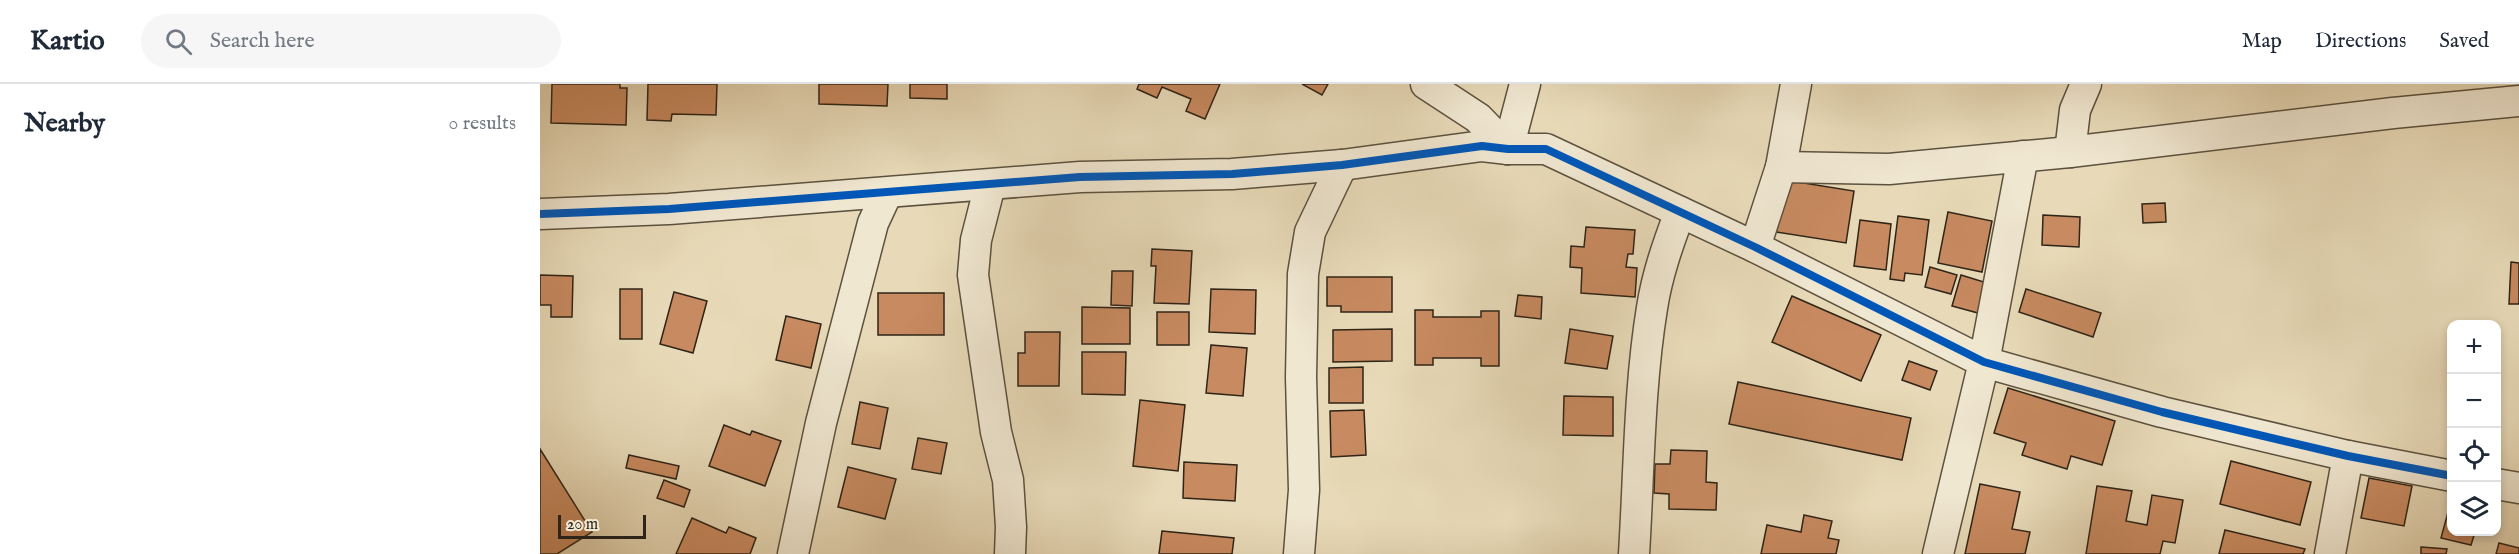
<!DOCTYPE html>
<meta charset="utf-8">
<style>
:root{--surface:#fff;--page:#f6f6f7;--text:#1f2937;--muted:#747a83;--line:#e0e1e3}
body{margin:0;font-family:"IM FELL English",serif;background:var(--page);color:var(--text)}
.controls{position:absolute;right:18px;bottom:18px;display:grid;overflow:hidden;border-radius:12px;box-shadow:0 3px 9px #0003}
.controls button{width:54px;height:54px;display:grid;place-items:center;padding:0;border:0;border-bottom:2px solid var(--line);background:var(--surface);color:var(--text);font:30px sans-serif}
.scale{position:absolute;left:18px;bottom:15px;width:88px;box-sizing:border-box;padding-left:6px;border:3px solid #2e2417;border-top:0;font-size:16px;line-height:21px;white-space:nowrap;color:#2e2417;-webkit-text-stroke:4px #f0e7d1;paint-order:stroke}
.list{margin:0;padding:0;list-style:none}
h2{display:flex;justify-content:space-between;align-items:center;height:78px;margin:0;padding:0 24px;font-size:26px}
h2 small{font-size:20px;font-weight:400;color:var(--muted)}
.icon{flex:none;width:33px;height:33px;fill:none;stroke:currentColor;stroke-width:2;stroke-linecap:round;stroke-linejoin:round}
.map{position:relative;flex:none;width:1979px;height:470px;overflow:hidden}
header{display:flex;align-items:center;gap:36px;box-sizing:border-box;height:84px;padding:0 30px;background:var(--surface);border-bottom:2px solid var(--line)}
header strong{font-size:28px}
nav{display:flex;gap:33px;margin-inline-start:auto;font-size:21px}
.search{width:420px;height:54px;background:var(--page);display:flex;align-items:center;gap:15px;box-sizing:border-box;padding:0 21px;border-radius:33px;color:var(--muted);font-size:22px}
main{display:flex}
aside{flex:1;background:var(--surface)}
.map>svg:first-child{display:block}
</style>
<header>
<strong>Kartio</strong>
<div class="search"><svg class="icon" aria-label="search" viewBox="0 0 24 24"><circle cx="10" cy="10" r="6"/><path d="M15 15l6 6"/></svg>Search here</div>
<nav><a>Map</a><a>Directions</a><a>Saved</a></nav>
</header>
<main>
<aside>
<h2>Nearby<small>0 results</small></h2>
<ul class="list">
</ul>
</aside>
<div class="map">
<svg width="1979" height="470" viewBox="0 0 1979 470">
<rect width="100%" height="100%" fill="#e8dab8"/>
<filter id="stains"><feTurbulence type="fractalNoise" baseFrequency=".00333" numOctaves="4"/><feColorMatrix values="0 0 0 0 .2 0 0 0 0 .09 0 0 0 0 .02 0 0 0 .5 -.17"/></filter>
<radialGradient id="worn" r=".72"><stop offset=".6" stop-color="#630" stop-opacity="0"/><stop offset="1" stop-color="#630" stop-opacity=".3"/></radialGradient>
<g fill="#c88a60" stroke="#2e2417" stroke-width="1.5">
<path d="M12 0H80V4H87L86 41 11 39Z"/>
<path d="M108 0H177L176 31 132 30 131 37 107 36Z"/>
<path d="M279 0H348L347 22 279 20Z"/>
<path d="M370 0H407V15L370 14Z"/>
<path d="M599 0H680L665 35 646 27 651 15 622 3 617 14 597 5Z"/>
<path d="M762 0H788L782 11Z"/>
<path d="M1245 96 1314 107 1306 159 1236 148Z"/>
<path d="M1625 119 1626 138 1603 139 1602 120Z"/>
<path d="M1408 128 1452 137 1442 188 1398 179Z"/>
<path d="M1503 131 1540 133 1539 163 1502 161Z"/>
<path d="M1358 132 1389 136 1382 191 1365 189 1364 197 1350 195Z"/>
<path d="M1320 136 1351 140 1346 186 1314 182Z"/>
<path d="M1046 143 1095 146 1093 170H1088L1086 183 1097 184 1095 213 1041 209 1042 184 1030 183 1031 162 1044 163Z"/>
<path d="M612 165 652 167 649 220 614 219 616 182H611Z"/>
<path d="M1971 178 1979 179V220H1969Z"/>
<path d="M1390 183 1417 191 1411 210 1385 203Z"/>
<path d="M572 187H593L592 222 571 221Z"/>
<path d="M0 191 33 192 32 233H11V221H0Z"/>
<path d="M1421 191 1447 199 1438 229 1412 222Z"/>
<path d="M787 193H852V228H801V222H787Z"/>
<rect x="80" y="205" width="22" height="50"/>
<path d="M671 205 716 206 715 250 669 248Z"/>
<path d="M1486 205 1561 229 1553 253 1479 228Z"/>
<path d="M134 208 167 217 153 269 120 260Z"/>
<rect x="338" y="209" width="66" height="42"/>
<path d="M978 211 1002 213 1001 235 975 232Z"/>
<path d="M1252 212 1341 251 1321 297 1232 258Z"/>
<path d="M542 223 590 224V260H542Z"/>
<path d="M875 226H893V233H941V227H959V282H941V274H893V281H875Z"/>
<rect x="617" y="228" width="32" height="33"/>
<path d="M246 232 281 240 271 284 236 276Z"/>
<path d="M852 245V277L793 278V246Z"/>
<path d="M1030 245 1073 252 1067 285 1025 279Z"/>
<path d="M485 248H520L519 302H478V269H485Z"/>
<path d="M671 261 707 264 703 312 666 309Z"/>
<path d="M542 268H586L585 311 542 310Z"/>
<path d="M1369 277 1397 287 1390 306 1362 296Z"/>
<path d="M823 283V319H789V284Z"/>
<path d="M1198 298 1371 334 1362 376 1189 340Z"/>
<path d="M1468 304 1575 337 1562 381 1531 372 1527 385 1482 371 1486 359 1454 349Z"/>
<path d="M1024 312 1073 313V352L1023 351Z"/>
<path d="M600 316 645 321 638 387 593 382Z"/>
<path d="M320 318 348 324 340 365 312 360Z"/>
<path d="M824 326 826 371 791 373 790 327Z"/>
<path d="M184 341 210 351 212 347 241 357 225 402 169 382Z"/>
<path d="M378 354 407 359 401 390 372 385Z"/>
<path d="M0 365 52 448 17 470H0Z"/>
<path d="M1131 366 1167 367 1166 398 1177 399 1176 426 1129 425V410L1114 409 1115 380H1130Z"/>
<path d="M89 371 139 382 136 395 86 384Z"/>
<path d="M1691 377 1771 398 1760 441 1680 420Z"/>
<path d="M644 378 697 381 695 417 643 414Z"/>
<path d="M308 383 356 395 345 435 298 423Z"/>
<path d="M1829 394 1872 402 1864 442 1821 434Z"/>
<path d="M124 396 150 406 144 423 117 414Z"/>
<path d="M1440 400 1480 408 1472 445 1490 448 1485 470H1425Z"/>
<path d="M1557 402 1592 407 1586 437 1607 441 1612 411 1643 416 1635 459 1623 457 1620 470H1546Z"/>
<path d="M1912 414V448H1935L1931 461 1901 454Z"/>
<path d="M1264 431 1292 437 1288 454 1299 456 1296 470H1221L1227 441 1261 448Z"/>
<path d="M152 434 186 449 189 443 216 454 210 470H136Z"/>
<path d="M1685 446 1765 465 1763 470H1679Z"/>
<path d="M622 447 694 454 692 470H619Z"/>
<path d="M1959 459 1979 464V470H1956Z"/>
<path d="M1881 463 1907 465 1906 470H1881Z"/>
</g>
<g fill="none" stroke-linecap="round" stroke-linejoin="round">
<defs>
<g id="minor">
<path d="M886 0 938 34 968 65"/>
<path d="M968 65 985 0"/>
<path d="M1530 68 1535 26 1546 0"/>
<path d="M1241 83 1256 0"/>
<path d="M450 101 436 156 433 191 456 348 468 396 471 443 470 470"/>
<path d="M0 130 129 125 540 93 692 90 802 81 942 62 968 65H1006L1215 163 1444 278 1622 328 1808 372 1912 392"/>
<path d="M1215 163 1241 83 1349 85 1530 68 1853 29 1979 17"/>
<path d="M1956 400 1979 404"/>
<path d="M253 470 281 339 333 139 347 109"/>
<path d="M759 470 764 406 761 293 763 190 770 148 802 81"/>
<path d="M1094 470C1099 390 1099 303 1112 224 1117 191 1128 160 1140 128"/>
<path d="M1398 470 1444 278 1483 72"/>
<path d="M1790 470 1808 372"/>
</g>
</defs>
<use href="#minor" stroke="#5c523f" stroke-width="33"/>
<use href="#minor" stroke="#f0e7d1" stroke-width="30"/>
<defs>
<path id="cycleway" d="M0 130 129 125 540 93 692 90 802 81 942 62 968 65H1006L1215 163 1444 278 1622 328 1808 372 1912 392"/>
</defs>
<use href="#cycleway" stroke="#f0e7d1" stroke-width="11"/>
<use href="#cycleway" stroke="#0057b8" stroke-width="8"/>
</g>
<rect width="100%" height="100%" filter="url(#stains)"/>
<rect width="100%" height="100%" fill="url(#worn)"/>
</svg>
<div class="controls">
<button>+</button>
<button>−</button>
<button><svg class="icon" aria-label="locate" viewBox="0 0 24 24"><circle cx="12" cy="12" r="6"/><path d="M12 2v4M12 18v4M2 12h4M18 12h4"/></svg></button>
<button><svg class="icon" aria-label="layers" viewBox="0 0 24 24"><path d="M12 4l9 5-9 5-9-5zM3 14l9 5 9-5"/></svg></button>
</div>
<div class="scale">20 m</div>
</div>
</main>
